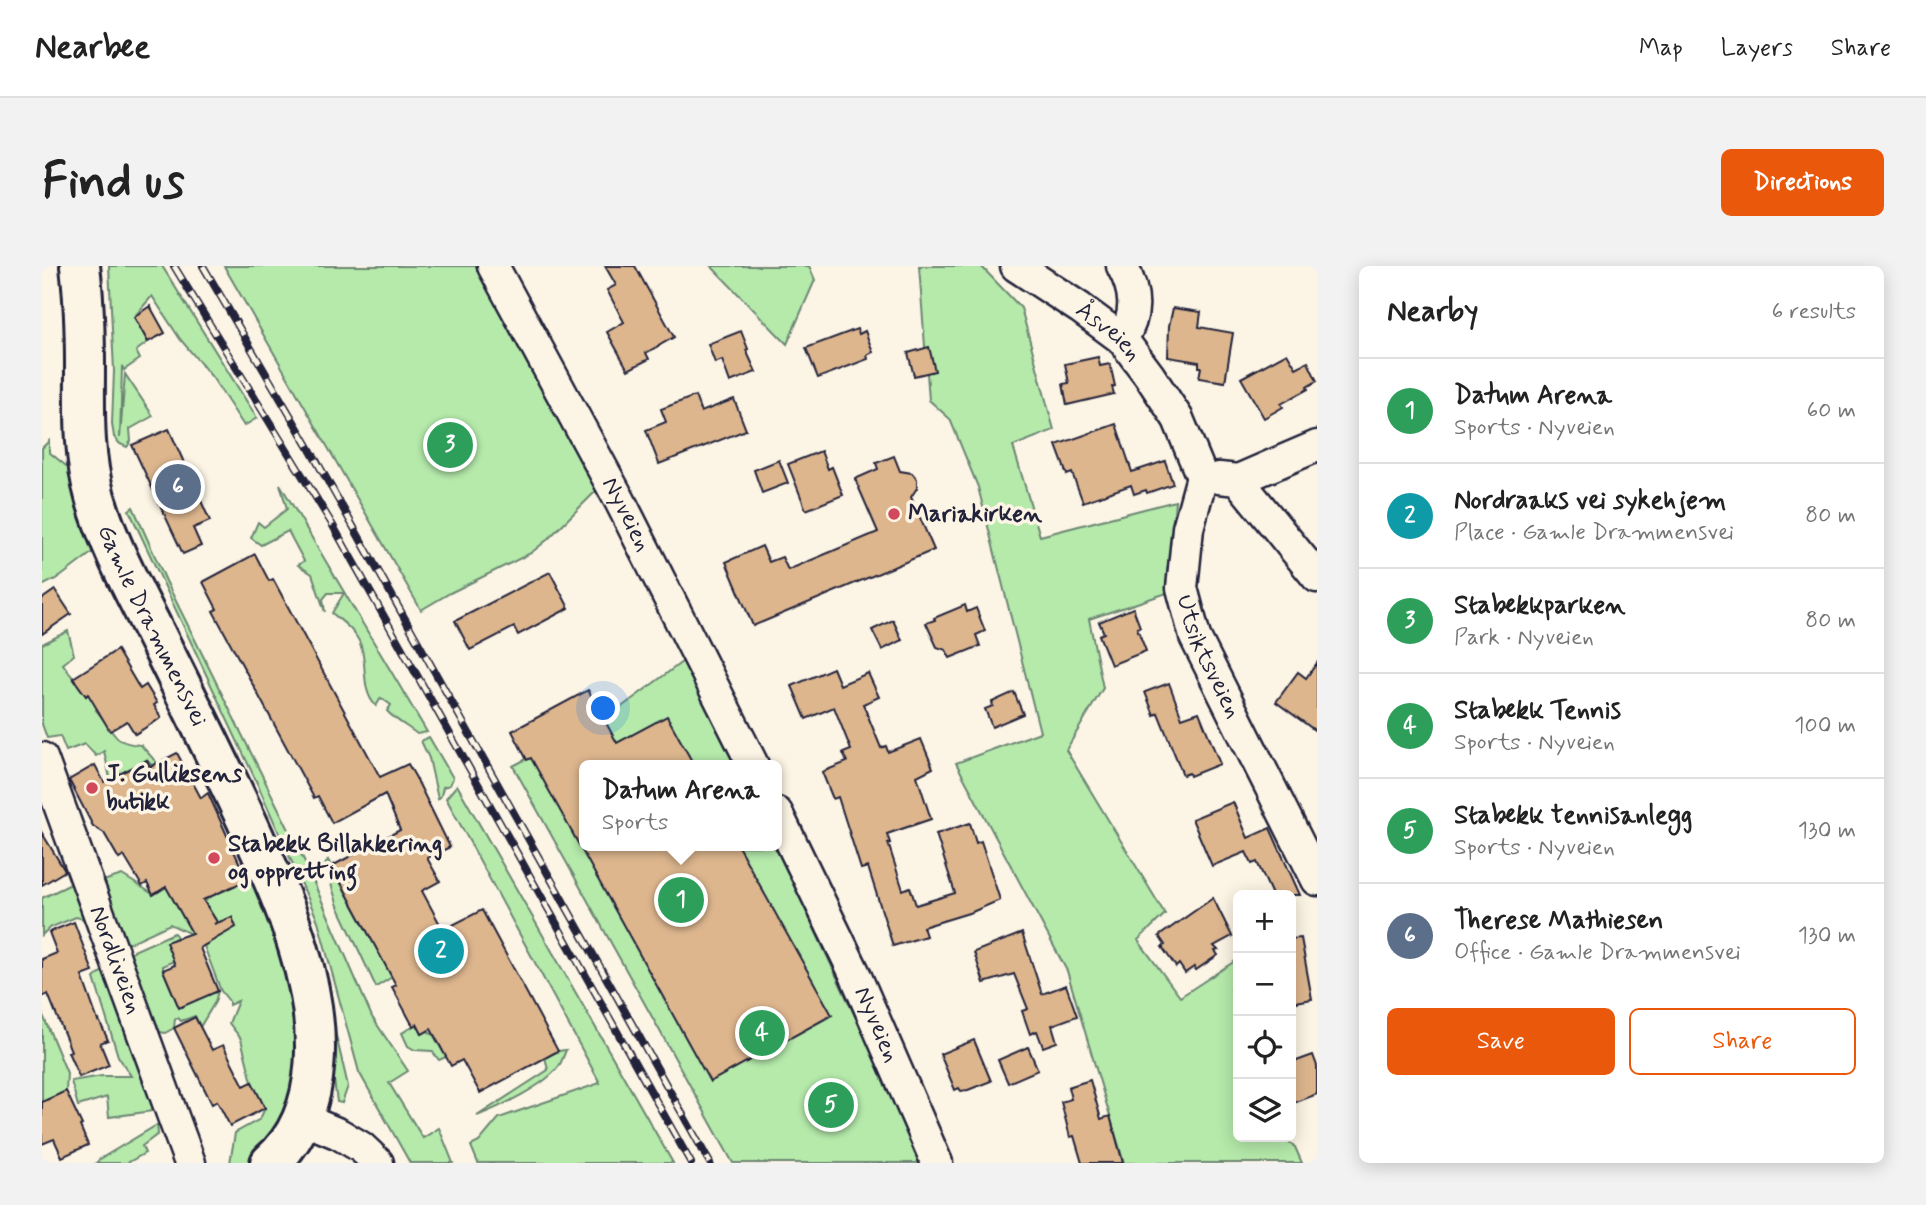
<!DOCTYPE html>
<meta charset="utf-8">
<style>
:root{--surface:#fff;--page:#f2f2f2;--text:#222;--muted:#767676;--line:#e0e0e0;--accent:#ea580c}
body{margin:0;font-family:Mynerve,sans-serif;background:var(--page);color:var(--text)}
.controls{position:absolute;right:21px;bottom:21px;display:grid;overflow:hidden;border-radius:10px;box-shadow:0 4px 18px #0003}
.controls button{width:63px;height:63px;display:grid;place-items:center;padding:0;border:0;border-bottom:2px solid var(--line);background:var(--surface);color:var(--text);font:35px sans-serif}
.you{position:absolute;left:562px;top:443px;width:24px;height:24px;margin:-18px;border:5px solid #fff;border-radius:50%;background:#1a73e8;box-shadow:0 0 0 10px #1a73e833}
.badge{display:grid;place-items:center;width:46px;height:46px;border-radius:50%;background:var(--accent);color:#fff;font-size:23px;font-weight:700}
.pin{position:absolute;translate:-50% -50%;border:4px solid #fff;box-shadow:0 2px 7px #0006}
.popup{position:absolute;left:537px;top:494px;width:203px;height:91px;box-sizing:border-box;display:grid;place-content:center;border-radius:10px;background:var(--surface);filter:drop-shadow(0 2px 5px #0005);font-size:23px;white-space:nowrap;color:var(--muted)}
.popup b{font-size:26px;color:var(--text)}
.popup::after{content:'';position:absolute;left:50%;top:100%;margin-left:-14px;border:14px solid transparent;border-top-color:var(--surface)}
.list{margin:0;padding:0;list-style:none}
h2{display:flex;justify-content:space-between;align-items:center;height:91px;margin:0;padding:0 28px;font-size:30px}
h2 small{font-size:23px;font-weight:400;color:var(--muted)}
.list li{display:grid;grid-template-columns:46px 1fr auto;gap:21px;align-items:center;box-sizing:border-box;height:105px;padding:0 28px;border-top:2px solid var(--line)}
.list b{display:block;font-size:26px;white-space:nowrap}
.list p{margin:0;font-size:23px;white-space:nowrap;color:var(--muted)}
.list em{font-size:23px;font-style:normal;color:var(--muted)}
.actions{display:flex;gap:14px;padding:21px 28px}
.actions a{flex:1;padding:16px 0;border:2px solid var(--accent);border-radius:10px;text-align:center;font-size:24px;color:var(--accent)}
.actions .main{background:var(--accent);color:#fff}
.icon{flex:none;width:38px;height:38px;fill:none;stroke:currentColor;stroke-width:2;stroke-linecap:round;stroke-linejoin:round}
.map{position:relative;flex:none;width:1275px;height:897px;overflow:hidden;border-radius:10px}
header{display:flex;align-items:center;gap:42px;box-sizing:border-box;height:98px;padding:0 35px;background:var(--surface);border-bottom:2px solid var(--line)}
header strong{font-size:33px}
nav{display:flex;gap:38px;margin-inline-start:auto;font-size:24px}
.intro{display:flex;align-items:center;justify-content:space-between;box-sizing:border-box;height:168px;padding:0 42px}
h1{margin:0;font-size:49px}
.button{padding:18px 32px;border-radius:10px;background:var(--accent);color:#fff;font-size:24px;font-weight:700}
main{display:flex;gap:42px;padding:0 42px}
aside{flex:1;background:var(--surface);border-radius:10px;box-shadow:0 4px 18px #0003}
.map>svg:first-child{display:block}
</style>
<header>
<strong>Nearbee</strong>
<nav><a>Map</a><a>Layers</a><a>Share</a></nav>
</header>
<div class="intro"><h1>Find us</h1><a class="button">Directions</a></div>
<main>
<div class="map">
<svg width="1275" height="897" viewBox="0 0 1275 897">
<rect width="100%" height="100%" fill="#fcf5e5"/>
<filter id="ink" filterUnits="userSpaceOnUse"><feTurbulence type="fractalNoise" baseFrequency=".0143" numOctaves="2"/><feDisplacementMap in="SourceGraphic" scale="14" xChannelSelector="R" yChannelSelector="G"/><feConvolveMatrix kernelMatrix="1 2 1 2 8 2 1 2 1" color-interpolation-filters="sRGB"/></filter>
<g filter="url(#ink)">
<g fill="#b5eaab" stroke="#6c8673" stroke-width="2">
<path d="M67 0H120L215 152 202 160 170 111 138 73 110 30 92 51 106 76 94 85 98 93 82 104 80 100 78 172 83 108 111 150 88 163 89 175 85 181 78 178 72 171 70 158 72 105Z"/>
<path d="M182 0H435L556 223 505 274 489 287 408 327 379 344Z"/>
<path d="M669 0H767L773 14 745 78Z"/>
<path d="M877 0H939L979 42 1012 164 971 180 998 270 1133 235 1125 327 1047 353 1061 422 1024 484 1123 648 1096 674 1138 731 1196 693V711L1189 723 1196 741V871H1237L1253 881 1260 897H1082L1025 705 914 497 998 466 936 221 908 153 887 134Z"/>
<path d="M7 175V186L28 203 55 283 18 311 0 320V182Z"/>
<path d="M238 218 385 466 375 468C365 460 354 455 345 445L349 439 339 432 334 440C317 423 327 395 317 375 311 363 300 356 290 347L302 327H286L281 333 283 346 270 308 256 299 262 295 246 265 219 279 209 272 216 256 222 261 245 243Z"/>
<path d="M91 241 124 315 263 596 330 751 366 805 347 817 381 872 397 862 411 897H368L317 806 276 655 215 517 87 244Z"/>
<path d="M26 365 32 389 21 398 44 430 55 421 65 436 54 444C71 463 69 478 99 479L115 497 110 499 104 494 77 527 68 512 62 485 54 490 43 478 24 485 18 470 5 472 0 458V378Z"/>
<path d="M644 393 695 499H543V580H734L881 897H691L471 500 570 448Z"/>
<path d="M387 471 411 512 408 519 401 521 399 530 396 533 387 492 379 475Z"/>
<path d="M415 519 631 897H436L429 880 437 876 457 852 558 817 404 532Z"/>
<path d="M286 594 350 711 334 721 296 640 283 599Z"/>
<path d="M80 609 111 628 133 614 140 649 151 669 128 658 81 680 58 616Z"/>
<path d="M217 613 245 687 259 772 254 829 220 888 207 897H188L193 867 218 853 223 842 210 816 199 773 187 757 196 735 187 739V735L179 725 162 680 173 673 178 661 163 636 167 631 205 614Z"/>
<path d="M33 616 46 654 34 651 7 662 0 669V632Z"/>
<path d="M132 667 135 671 125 677 157 683 121 700V704L137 741 176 725 173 736 158 761 153 750 139 755 136 752 133 753 132 762 123 767 113 765 85 688Z"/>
<path d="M64 702 118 844 67 851 65 831 36 840 29 815 60 810H89L76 790 52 712Z"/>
<path d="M0 747 25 807 24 825 0 836Z"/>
<path d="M289 748 306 820 300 837 295 836 290 800Z"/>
<path d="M375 758 380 768 386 765 392 770 404 791 397 794 390 785 373 784 366 780 360 767Z"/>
<path d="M524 784C522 789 520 795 517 800 503 820 457 841 435 850L506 804 503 791 516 785Z"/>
<path d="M115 859 116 868 100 880 103 887 85 897H54L58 893Z"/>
</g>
<g fill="#ddb68e" stroke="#22223b" stroke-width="2">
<path d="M563 0H593L632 71 604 87 607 93 586 104 565 66 582 56 565 24 574 19Z"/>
<path d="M108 40 123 67 106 76 92 51Z"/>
<path d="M1131 42 1159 46 1157 61 1191 67 1183 116 1157 112 1159 101H1157V96L1126 91 1127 60Z"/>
<path d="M815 63 817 68 823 65 831 86 825 89 826 93 776 112 764 82Z"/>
<path d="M699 65 706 83 704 84 714 106 688 116 680 94 673 97 666 78Z"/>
<path d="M887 81 893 105 872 110 866 87Z"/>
<path d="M1245 87 1254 102 1266 96 1275 115 1265 121 1266 123 1239 138 1241 141 1222 152 1199 112Z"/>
<path d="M1056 91 1058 100 1068 98 1073 120 1070 121 1072 128 1025 139 1021 118 1027 117 1023 98Z"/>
<path d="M653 130 659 146 692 133 704 164 617 198 604 164 624 156 619 143Z"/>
<path d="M1074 158 1090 206 1123 195 1131 218 1105 227 1104 224 1092 228 1089 219 1041 236 1030 207 1025 209 1014 179Z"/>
<path d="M127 163 168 255 151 262 159 280 141 288 90 179Z"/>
<path d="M779 185 786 203 790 201 801 229 764 244 746 198Z"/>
<path d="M852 190 858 205 870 207 875 213V222L869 231 892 284 711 360 684 296 720 280 727 296 740 291 746 304 836 266 813 213 836 203 834 197Z"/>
<path d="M737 194 746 217 720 227 712 204Z"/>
<path d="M213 288 227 315 231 313 338 511 366 498 374 512 408 581 385 592 398 615 380 625 401 664 440 644 516 785 438 827 420 794 409 800 389 763 380 768 375 758 371 760 350 721 354 719 290 600 358 564 343 528 290 557 276 530 272 532 171 345 175 343 161 316Z"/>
<path d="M508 306 527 342 476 369 472 361 428 384 413 355Z"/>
<path d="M13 324 29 348 0 368V333Z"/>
<path d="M923 339 925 346 934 342 943 365 934 369 938 380 908 392 904 384 895 381 884 357 893 354 892 352Z"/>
<path d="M1091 342 1098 361 1095 362 1104 385 1069 399 1057 369 1062 367 1057 356Z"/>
<path d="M851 354 860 374 840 384 830 364Z"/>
<path d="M75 384 98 423 104 419 115 437 112 439 119 452 93 468 85 455 68 465 46 428 44 430 31 412Z"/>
<path d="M1275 397V466L1234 436 1256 406 1264 412Z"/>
<path d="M791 402 798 419 826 407 837 431 821 438 839 482 844 480 846 486 879 473 891 502 875 510 889 553 845 568 848 577H846L861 624 868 621 874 639 913 627 894 568 928 557 934 577 939 575 958 634 930 646 881 661 884 670 851 680 826 601 819 603 796 531 791 533 780 506 805 496 801 487 809 484 792 441 764 453 750 420Z"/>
<path d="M1127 417 1140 452 1157 446 1178 498 1148 510 1147 507 1141 509 1116 447 1112 449 1103 426Z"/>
<path d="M546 424 575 477 625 450 652 499H543V580H696L790 749 668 816 489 492 485 494 470 465Z"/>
<path d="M972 426 981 448 950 461 943 443 951 440 950 436Z"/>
<path d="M135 487 159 532 166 527 205 614 161 634 175 656 172 658 190 651 194 661 158 682 176 725 137 742 121 704 133 699 124 676 150 667 124 621 111 629 105 617 100 620 82 590 77 593 62 567 51 560 27 514 53 499 62 516 105 494 108 501Z"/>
<path d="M1191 536 1206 572 1228 562 1258 629H1230L1215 596 1210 598 1204 586 1170 600 1150 553Z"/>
<path d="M0 567 23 605 0 619Z"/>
<path d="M1171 632 1190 670 1172 680 1176 684 1173 685 1176 689 1154 704 1152 701 1143 707 1137 698 1134 701 1120 681 1123 679 1117 670Z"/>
<path d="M32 656 51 706 40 710 56 755 57 754 66 774 58 777 67 799 37 811 26 786 29 785 6 728 0 731V693L15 687 7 666Z"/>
<path d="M980 667 1000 728 1024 719 1035 750 1010 759 1015 776 1001 781 995 765 988 768 980 745 986 743 972 708 942 717 932 686Z"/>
<path d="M1259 672 1270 733 1249 737V673Z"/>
<path d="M153 751 170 784 181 779 202 820 210 816 223 842 188 860 175 835 170 838 132 762Z"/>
<path d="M932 774 949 815 926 824 919 825 917 822 913 824 898 788Z"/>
<path d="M986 781 996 804 966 817 956 794Z"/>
<path d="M1271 789 1275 800V828L1249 838V797Z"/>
<path d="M1048 814 1059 853 1068 850 1081 897H1040L1032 870 1028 871 1019 836 1029 833 1026 821Z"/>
<path d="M24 825 40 859 38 860 46 879 20 891 12 873 0 878V836Z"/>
</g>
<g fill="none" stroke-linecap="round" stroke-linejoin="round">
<defs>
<g id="minor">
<path id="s1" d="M451 0 578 235 711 499"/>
<path id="s2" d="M974 0 1038 42 1080 73 1107 109 1136 153 1160 211 1146 262 1140 322 1153 371 1275 614"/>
<path d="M1080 73C1096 49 1094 25 1080 0"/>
<path d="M1177 212 1196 214 1275 180"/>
<path d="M1196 214 1275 311"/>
<path id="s3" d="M0 492 148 897"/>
<path id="s4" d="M735 547 812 706 895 897"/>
<path d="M261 853 297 868 319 881 336 897"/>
</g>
<g id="secondary">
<path id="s5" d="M38 0C42 33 43 67 43 100 43 145 41 188 53 231 68 284 96 332 120 381 150 441 180 501 208 562 226 602 245 642 257 684 278 752 287 846 228 897"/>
</g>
</defs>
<use href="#minor" stroke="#22223b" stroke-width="35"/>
<use href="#secondary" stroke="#22223b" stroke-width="44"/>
<use href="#minor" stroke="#fcf5e5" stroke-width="30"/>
<use href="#secondary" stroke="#fcf5e5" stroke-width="38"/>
<defs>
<g id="rail">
<path d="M132 0 290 258 649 897"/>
<path d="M161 0 265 178 668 897"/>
</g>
</defs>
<use href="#rail" stroke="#22223b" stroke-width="8"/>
<use href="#rail" stroke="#fcf5e5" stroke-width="5" stroke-dasharray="16" stroke-linecap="butt"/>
</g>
</g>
<g fill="#d1495b" stroke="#fcf5e5" stroke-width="2.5">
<circle cx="852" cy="248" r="7"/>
<circle cx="50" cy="522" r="7"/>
<circle cx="172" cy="592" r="7"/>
</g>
<g text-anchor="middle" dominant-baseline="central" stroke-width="7" stroke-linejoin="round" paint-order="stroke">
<g font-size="24" fill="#22223b" stroke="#fcf5e5">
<text stroke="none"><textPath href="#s2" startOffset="114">Åsveien</textPath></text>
<text stroke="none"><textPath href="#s1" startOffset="282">Nyveien</textPath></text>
<text stroke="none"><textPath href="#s5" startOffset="373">Gamle Drammensvei</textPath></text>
<text stroke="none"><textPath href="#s2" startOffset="476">Utsiktsveien</textPath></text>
<text stroke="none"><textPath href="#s3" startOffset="215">Nordliveien</textPath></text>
<text stroke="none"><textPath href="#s4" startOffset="234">Nyveien</textPath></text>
</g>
<g font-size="24" font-weight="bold" fill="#22223b" stroke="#fcf5e5" text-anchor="start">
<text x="866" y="248">Mariakirken</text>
<text x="64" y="508">J. Gulliksens<tspan x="64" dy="28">butikk</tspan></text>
<text x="186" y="578">Stabekk Billakkering<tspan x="186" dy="28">og oppretting</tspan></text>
</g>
</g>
</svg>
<div class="controls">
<button>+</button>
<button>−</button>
<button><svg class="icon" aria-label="locate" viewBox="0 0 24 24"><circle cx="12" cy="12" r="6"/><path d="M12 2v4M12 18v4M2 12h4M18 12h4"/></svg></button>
<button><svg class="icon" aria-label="layers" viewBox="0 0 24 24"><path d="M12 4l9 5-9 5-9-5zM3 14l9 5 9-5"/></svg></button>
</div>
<div class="you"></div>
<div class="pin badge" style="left:639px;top:634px;background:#2e9e5b">1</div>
<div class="popup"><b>Datum Arena</b>Sports</div>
<div class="pin badge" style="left:399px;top:685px;background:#0f9aa8">2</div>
<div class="pin badge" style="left:408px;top:179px;background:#2e9e5b">3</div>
<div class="pin badge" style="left:720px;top:767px;background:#2e9e5b">4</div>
<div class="pin badge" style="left:789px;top:839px;background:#2e9e5b">5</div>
<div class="pin badge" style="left:136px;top:221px;background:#5c6f8a">6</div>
</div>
<aside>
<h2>Nearby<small>6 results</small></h2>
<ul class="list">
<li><span class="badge" style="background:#2e9e5b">1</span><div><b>Datum Arena</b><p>Sports · Nyveien</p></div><em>60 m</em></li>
<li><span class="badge" style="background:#0f9aa8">2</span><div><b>Nordraaks vei sykehjem</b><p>Place · Gamle Drammensvei</p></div><em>80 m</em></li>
<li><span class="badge" style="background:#2e9e5b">3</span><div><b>Stabekkparken</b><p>Park · Nyveien</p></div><em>80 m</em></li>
<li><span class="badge" style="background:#2e9e5b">4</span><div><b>Stabekk Tennis</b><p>Sports · Nyveien</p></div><em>100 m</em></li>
<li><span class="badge" style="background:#2e9e5b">5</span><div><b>Stabekk tennisanlegg</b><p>Sports · Nyveien</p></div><em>130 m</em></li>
<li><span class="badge" style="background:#5c6f8a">6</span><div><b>Therese Mathiesen</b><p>Office · Gamle Drammensvei</p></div><em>130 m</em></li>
</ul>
<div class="actions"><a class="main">Save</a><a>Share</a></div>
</aside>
</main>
